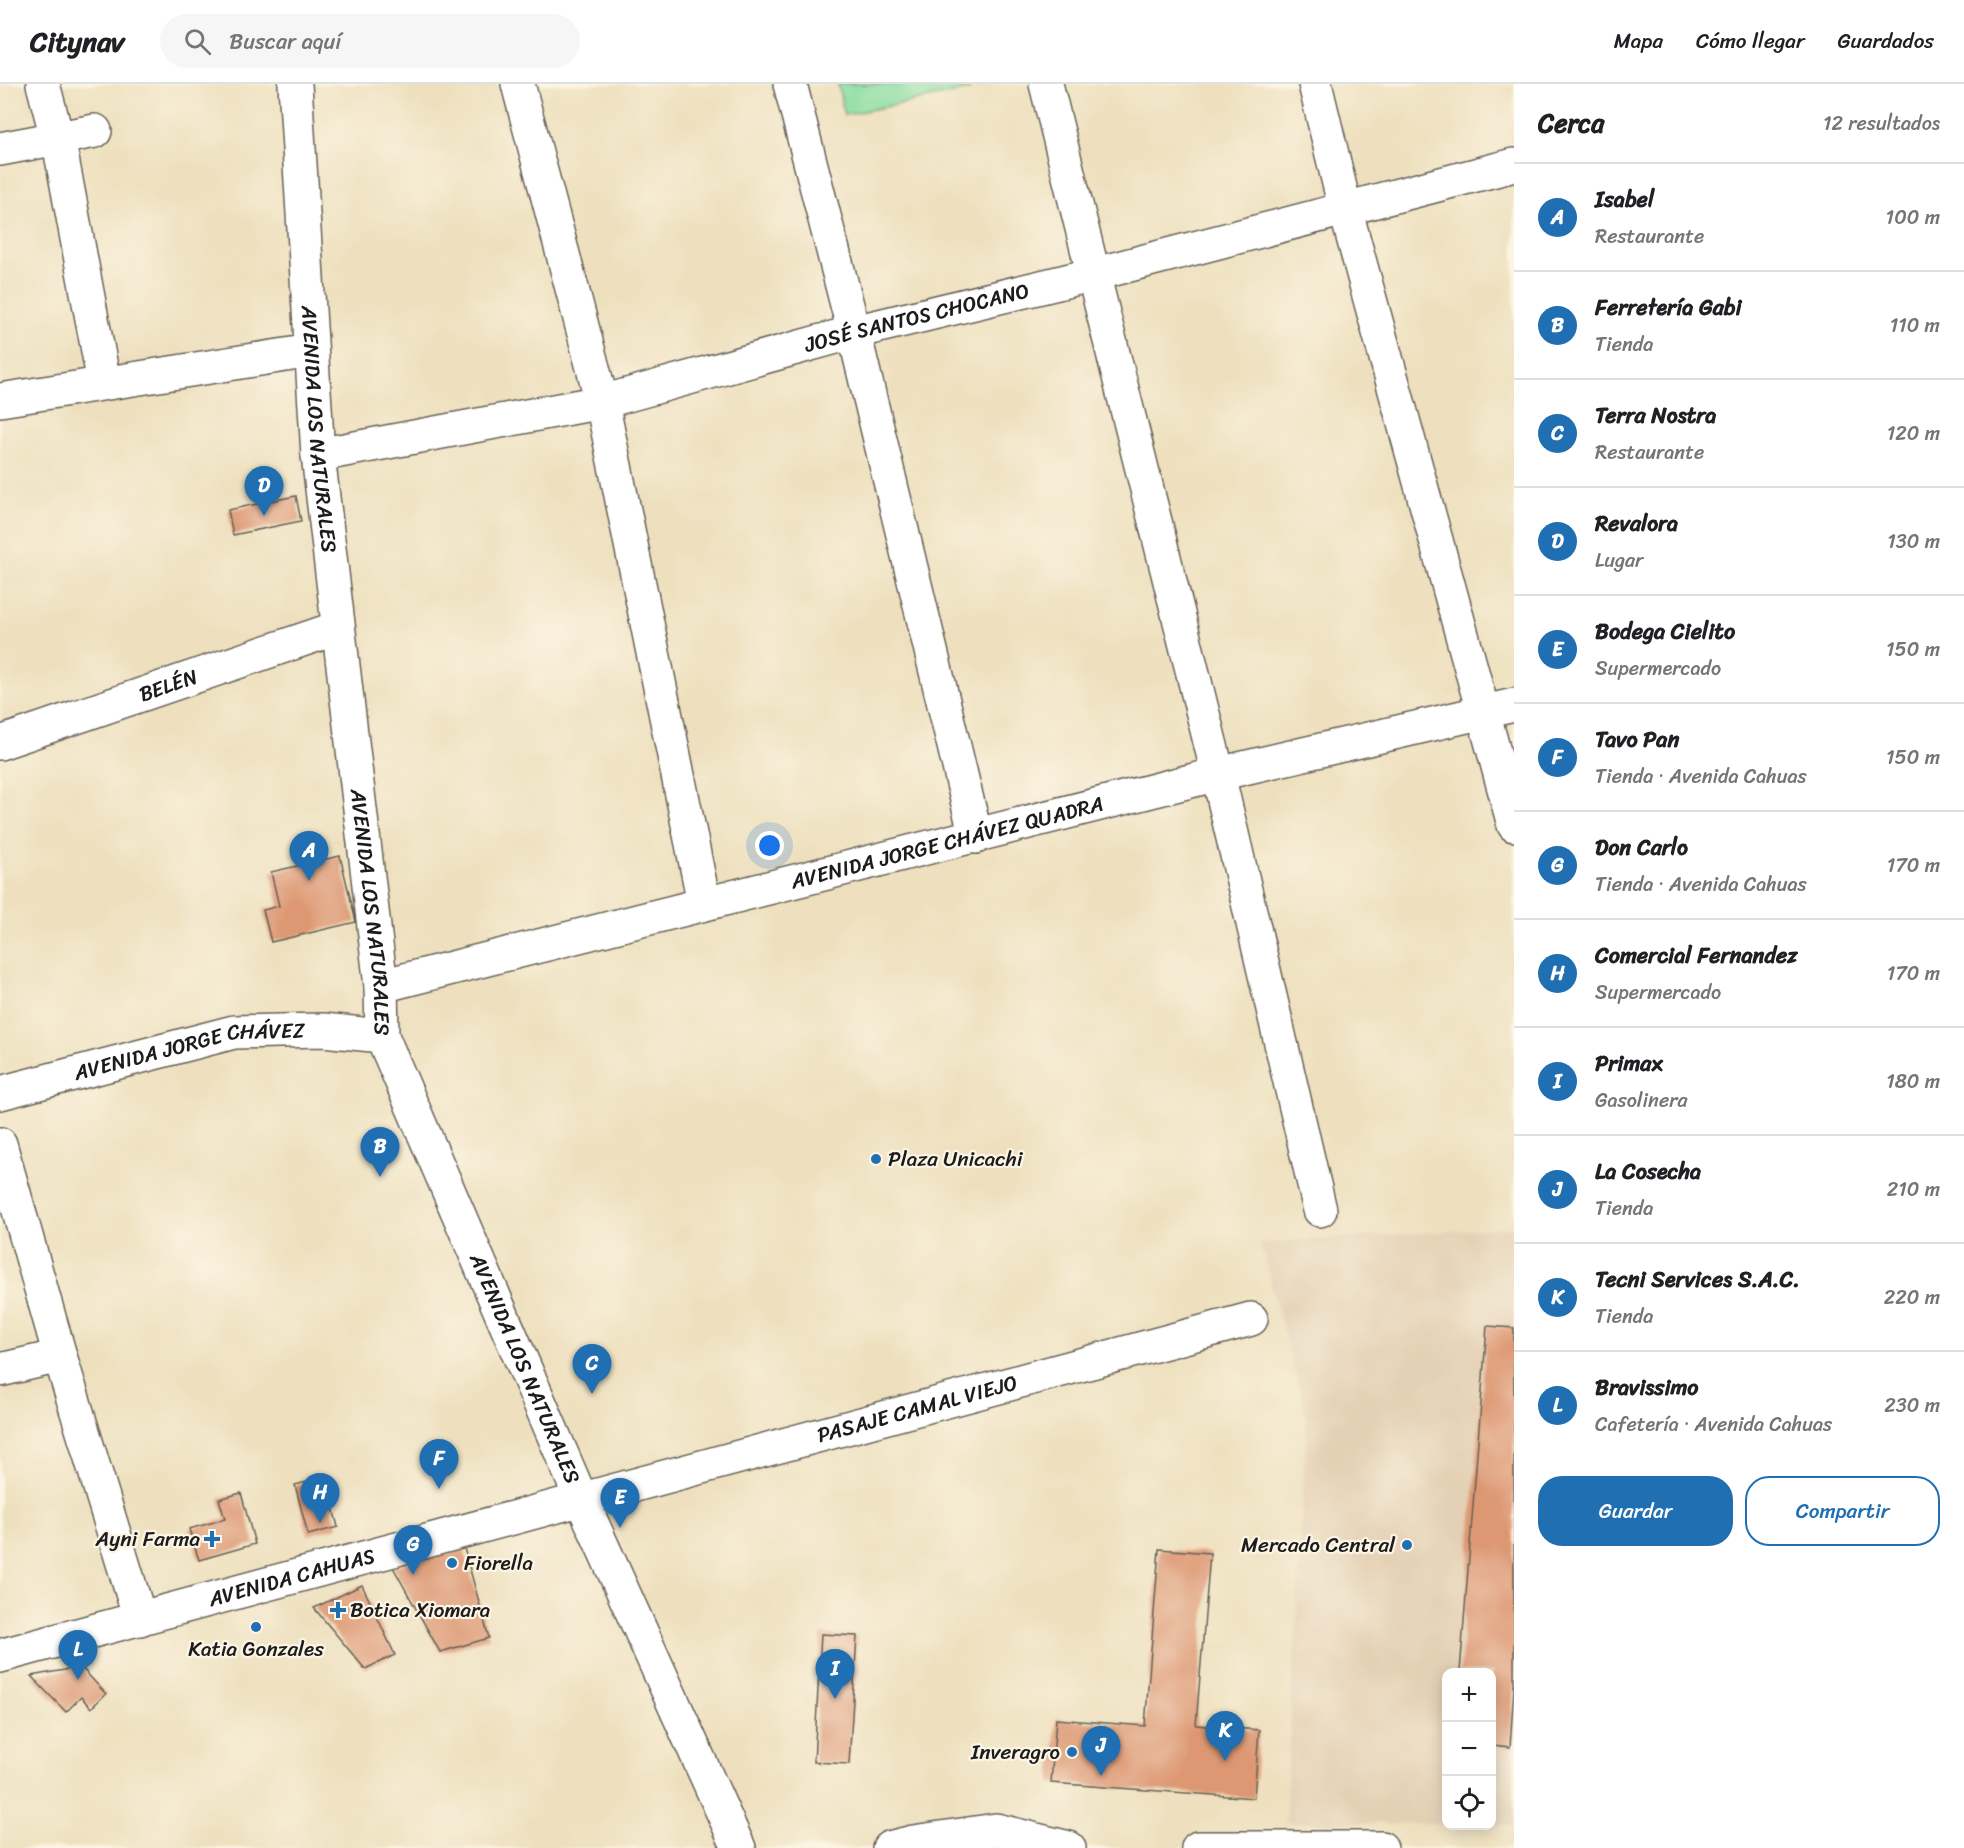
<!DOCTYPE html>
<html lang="es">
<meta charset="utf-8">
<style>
:root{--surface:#fff;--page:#f6f6f6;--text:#202124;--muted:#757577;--line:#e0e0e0;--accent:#1f6fb2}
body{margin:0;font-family:Sriracha,sans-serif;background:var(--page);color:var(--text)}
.controls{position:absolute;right:18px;bottom:18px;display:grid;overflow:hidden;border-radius:12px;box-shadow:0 3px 15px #0003}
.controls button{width:54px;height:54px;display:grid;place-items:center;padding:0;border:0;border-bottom:2px solid var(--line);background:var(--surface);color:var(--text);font:30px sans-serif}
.you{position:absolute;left:770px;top:762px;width:21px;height:21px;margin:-15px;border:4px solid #fff;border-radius:50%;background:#1a73e8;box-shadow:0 0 0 9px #1a73e833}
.badge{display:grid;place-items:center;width:39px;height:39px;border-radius:50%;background:var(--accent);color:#fff;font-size:20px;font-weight:700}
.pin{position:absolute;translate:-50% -50px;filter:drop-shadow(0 2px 3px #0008)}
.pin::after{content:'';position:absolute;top:32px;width:21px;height:18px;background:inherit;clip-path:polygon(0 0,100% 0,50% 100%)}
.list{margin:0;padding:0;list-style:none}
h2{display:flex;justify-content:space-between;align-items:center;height:78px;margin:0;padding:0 24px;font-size:26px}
h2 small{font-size:20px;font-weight:400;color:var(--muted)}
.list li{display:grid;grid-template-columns:39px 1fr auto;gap:18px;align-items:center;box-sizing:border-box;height:108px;padding:0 24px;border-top:2px solid var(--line)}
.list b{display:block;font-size:22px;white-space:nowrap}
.list p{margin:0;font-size:20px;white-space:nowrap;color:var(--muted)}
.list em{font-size:20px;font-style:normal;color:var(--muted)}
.actions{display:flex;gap:12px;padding:18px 24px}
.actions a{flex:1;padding:14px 0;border:2px solid var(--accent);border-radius:24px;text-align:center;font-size:21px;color:var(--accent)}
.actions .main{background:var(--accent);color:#fff}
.icon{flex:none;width:33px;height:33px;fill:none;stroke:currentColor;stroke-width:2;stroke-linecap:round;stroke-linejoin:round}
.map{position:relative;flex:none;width:1514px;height:1764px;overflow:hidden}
header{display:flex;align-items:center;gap:36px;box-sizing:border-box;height:84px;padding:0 30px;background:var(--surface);border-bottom:2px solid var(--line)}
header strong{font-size:28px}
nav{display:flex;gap:33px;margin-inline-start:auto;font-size:21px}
.search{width:420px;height:54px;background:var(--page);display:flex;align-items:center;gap:15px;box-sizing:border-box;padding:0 21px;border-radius:33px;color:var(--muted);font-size:22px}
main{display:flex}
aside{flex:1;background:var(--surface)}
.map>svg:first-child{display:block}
</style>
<header>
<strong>Citynav</strong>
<div class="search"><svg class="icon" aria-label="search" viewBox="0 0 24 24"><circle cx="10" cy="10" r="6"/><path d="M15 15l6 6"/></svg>Buscar aquí</div>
<nav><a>Mapa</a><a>Cómo llegar</a><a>Guardados</a></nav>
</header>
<main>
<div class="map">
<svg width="1514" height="1764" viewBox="0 0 1514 1764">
<rect width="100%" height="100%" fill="#fcf5e5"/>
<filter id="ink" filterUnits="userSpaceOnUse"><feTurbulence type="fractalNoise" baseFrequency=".0167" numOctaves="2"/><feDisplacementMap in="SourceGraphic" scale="12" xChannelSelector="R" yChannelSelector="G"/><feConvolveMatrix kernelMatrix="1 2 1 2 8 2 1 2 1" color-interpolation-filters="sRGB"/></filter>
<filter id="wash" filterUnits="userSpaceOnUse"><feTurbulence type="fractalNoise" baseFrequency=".008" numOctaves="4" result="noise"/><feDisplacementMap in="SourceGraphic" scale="24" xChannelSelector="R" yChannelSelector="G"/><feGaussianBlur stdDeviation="1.35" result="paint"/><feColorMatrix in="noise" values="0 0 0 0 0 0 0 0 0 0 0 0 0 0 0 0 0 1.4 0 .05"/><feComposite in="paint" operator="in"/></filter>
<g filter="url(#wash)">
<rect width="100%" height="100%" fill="#eee0be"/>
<path fill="#e4d0b4" d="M1514 1143V1741L1492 1740V1588H1446V1740L1285 1739 1307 1333 1260 1159Z"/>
<path fill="#87dda1" stroke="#527c5e" stroke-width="1.5" d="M838 0H968L969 6 844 31Z"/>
<g id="blocks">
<g fill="#dd9772">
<path d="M296 412 301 437 233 451 228 426Z"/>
<path d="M340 772 356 838 271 858 263 826 279 822 271 788Z"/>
<path d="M1487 1242 1514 1244V1603L1510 1663 1492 1661V1588H1460Z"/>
<path d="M325 1393 338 1443 308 1451 295 1401Z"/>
<path d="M241 1409 255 1460 199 1476 189 1445 225 1435 219 1415Z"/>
<path d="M464 1464 489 1554 440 1568 393 1483Z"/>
<path d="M1159 1465 1210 1469 1196 1641 1259 1646 1254 1714 1051 1699 1056 1635 1145 1642Z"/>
<path d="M362 1501 395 1571 365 1585 314 1524Z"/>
<path d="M821 1550 857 1552 849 1680 814 1678Z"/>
<path d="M81 1583 106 1610 91 1624 81 1613 66 1628 31 1592Z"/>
</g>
</g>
</g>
<g filter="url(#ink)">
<use href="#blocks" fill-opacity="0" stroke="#666155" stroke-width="1.5"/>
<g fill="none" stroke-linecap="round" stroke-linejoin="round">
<defs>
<g id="minor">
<path d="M43 0 61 69 104 299"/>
<path d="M518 0 602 318 704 819"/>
<path d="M790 0 854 248 976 753"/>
<path d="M1046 0 1218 690 1320 1126"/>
<path d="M1315 0 1345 124 1514 741"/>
<path d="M0 65 95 47"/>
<path d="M0 316 311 267"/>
<path id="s1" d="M318 371 602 318 854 248 1095 190 1514 81"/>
<path id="s2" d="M0 659 337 544"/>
<path id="s3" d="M381 902 1218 690 1514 621"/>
<path d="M0 1060 60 1272 140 1535"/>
<path d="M0 1286 60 1272"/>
<path id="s4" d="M0 1572 1251 1235"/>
</g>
<g id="major">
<path id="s5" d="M0 1009 234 948 323 946 382 952 582 1417 739 1764"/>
<path d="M889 1764 913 1758 996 1746 1069 1764"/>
<path d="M1198 1764H1381"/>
</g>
<g id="highway">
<path id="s6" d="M295 0 318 371 381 902 382 952"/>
</g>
</defs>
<use href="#minor" stroke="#666155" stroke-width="36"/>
<use href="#major" stroke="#666155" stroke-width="36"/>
<use href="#highway" stroke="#666155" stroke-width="36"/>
<use href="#minor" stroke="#fff" stroke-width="33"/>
<use href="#major" stroke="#fff" stroke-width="33"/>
<use href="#highway" stroke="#fff" stroke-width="33"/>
</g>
</g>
<g fill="#1f6fb2" stroke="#fcf5e5" stroke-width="2">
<circle cx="876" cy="1075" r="6"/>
<path d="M209 1446h6v6h6v6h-6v6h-6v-6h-6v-6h6z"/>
<circle cx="1407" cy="1461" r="6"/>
<circle cx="452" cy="1479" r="6"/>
<path d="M335 1517h6v6h6v6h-6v6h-6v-6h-6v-6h6z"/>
<circle cx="256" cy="1543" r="6"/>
<circle cx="1072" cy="1668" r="6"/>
</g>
<g text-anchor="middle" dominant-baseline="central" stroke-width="4.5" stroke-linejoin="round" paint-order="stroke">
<g font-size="21" fill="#1c1c1c" stroke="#fcf5e5">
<text stroke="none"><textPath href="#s1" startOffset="615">JOSÉ SANTOS CHOCANO</textPath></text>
<text stroke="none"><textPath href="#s6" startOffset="346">AVENIDA LOS NATURALES</textPath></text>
<text stroke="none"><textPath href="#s2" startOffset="178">BELÉN</textPath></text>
<text stroke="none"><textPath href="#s3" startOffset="584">AVENIDA JORGE CHÁVEZ QUADRA</textPath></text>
<text stroke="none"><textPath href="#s6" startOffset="832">AVENIDA LOS NATURALES</textPath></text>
<text stroke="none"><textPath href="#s5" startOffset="195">AVENIDA JORGE CHÁVEZ</textPath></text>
<text stroke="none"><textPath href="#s5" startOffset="752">AVENIDA LOS NATURALES</textPath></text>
<text stroke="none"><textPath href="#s4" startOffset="950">PASAJE CAMAL VIEJO</textPath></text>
<text stroke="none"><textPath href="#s4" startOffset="302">AVENIDA CAHUAS</textPath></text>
</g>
<g font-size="21" fill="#1c1c1c" stroke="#fcf5e5" text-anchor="start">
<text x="888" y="1075">Plaza Unicachi</text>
<text x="200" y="1455" text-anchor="end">Ayni Farma</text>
<text x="1395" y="1461" text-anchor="end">Mercado Central</text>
<text x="464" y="1479">Fiorella</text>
<text x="350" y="1526">Botica Xiomara</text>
<text x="256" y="1565" text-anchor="middle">Katia Gonzales</text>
<text x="1060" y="1668" text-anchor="end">Inveragro</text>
</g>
</g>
</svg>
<div class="controls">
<button>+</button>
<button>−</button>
<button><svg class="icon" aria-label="locate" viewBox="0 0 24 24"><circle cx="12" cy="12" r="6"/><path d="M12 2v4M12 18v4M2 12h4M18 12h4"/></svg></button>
</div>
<div class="you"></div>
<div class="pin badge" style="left:309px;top:797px">A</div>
<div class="pin badge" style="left:380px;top:1093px">B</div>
<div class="pin badge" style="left:592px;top:1310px">C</div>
<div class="pin badge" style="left:264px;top:432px">D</div>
<div class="pin badge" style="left:620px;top:1444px">E</div>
<div class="pin badge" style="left:439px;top:1405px">F</div>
<div class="pin badge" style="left:413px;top:1491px">G</div>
<div class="pin badge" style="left:320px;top:1439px">H</div>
<div class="pin badge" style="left:835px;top:1615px">I</div>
<div class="pin badge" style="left:1101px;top:1692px">J</div>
<div class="pin badge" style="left:1225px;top:1677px">K</div>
<div class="pin badge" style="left:78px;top:1596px">L</div>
</div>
<aside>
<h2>Cerca<small>12 resultados</small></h2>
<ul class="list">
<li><span class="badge">A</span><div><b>Isabel</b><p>Restaurante</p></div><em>100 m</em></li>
<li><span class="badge">B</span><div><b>Ferretería Gabi</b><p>Tienda</p></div><em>110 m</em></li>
<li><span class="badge">C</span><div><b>Terra Nostra</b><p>Restaurante</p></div><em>120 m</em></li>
<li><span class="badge">D</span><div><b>Revalora</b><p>Lugar</p></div><em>130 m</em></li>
<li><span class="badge">E</span><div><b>Bodega Cielito</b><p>Supermercado</p></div><em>150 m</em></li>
<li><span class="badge">F</span><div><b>Tavo Pan</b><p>Tienda · Avenida Cahuas</p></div><em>150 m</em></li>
<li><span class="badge">G</span><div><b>Don Carlo</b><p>Tienda · Avenida Cahuas</p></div><em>170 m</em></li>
<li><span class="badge">H</span><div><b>Comercial Fernandez</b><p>Supermercado</p></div><em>170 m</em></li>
<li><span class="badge">I</span><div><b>Primax</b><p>Gasolinera</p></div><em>180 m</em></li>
<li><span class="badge">J</span><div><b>La Cosecha</b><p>Tienda</p></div><em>210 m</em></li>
<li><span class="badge">K</span><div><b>Tecni Services S.A.C.</b><p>Tienda</p></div><em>220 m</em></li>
<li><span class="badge">L</span><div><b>Bravissimo</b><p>Cafetería · Avenida Cahuas</p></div><em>230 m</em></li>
</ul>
<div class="actions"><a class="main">Guardar</a><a>Compartir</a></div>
</aside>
</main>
